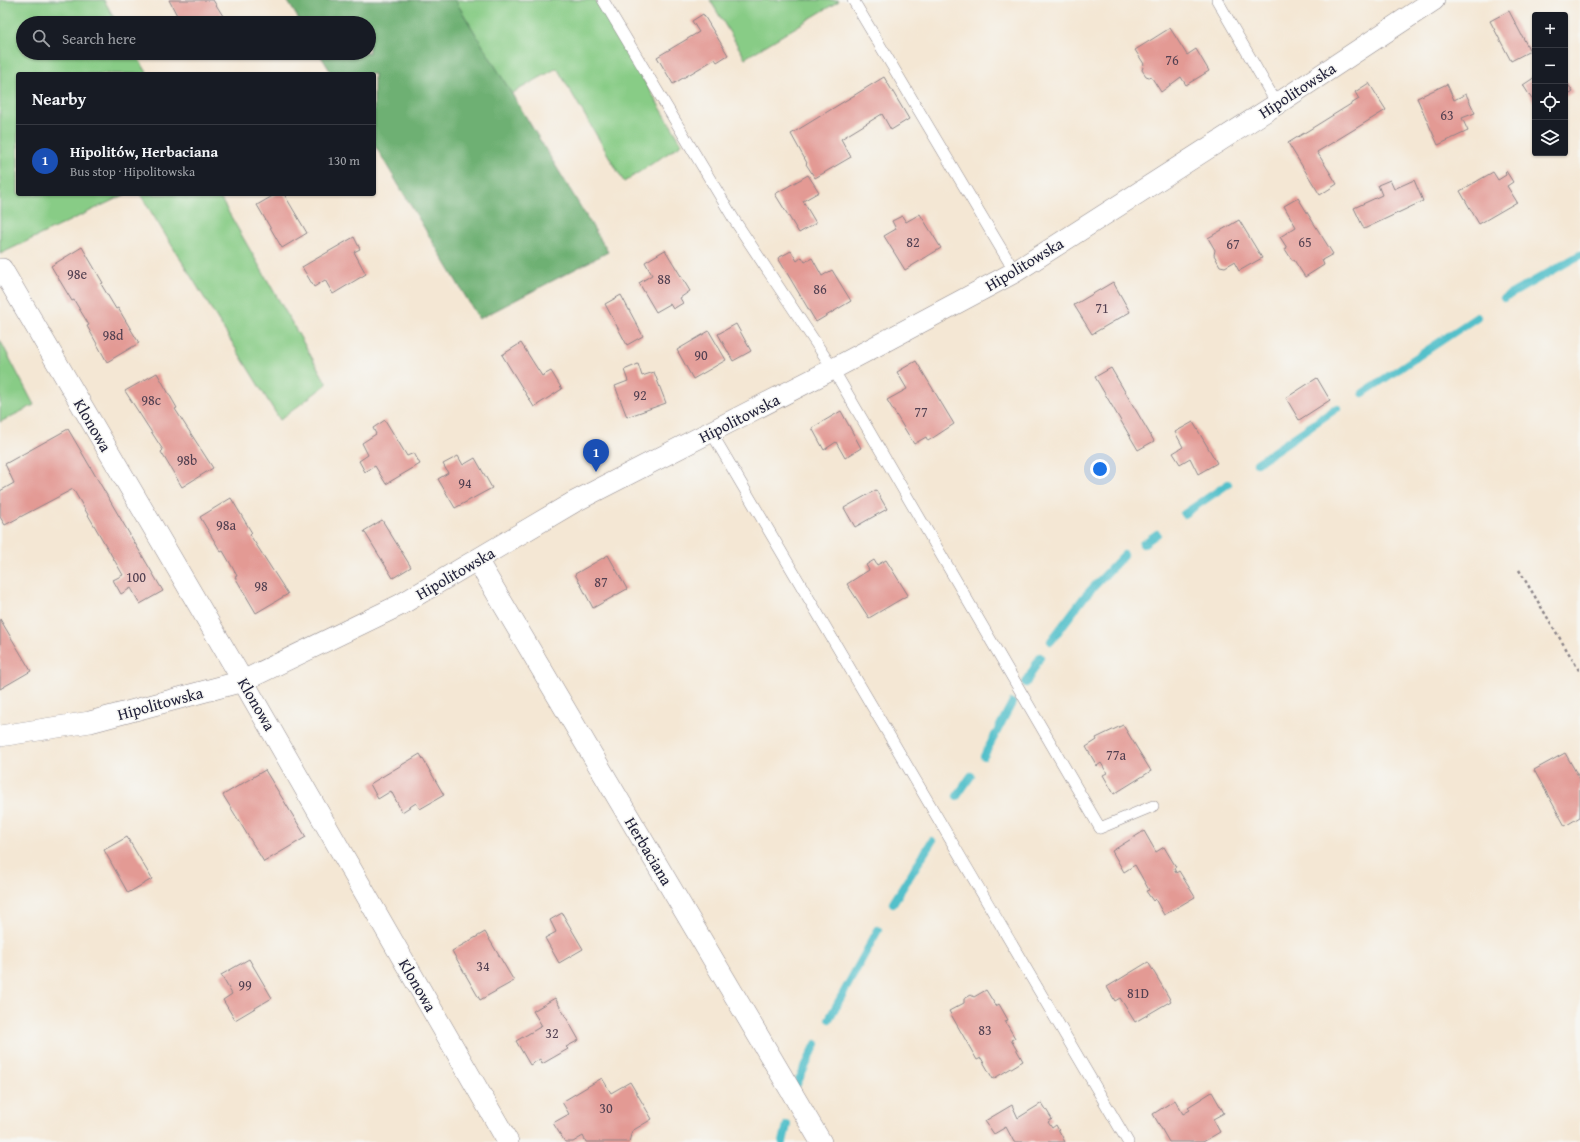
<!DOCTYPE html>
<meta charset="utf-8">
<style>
:root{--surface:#171b24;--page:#20242c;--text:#f1f3f6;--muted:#9ea1a6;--line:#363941;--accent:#d690ce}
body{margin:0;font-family:"Gentium Book Plus",serif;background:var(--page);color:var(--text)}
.controls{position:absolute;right:12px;top:12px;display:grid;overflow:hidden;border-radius:4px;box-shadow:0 1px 3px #0004}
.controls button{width:36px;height:36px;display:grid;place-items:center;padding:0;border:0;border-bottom:1px solid var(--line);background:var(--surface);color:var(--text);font:20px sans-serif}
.you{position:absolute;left:1100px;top:469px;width:14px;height:14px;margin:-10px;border:3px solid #fff;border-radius:50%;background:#1a73e8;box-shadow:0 0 0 6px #1a73e833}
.badge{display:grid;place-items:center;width:26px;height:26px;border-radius:50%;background:var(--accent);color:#fff;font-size:13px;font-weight:700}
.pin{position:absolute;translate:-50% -33px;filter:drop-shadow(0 1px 2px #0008)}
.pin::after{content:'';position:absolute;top:21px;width:14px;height:12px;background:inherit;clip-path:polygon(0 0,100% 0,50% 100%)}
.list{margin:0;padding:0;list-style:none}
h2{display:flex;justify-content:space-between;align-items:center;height:52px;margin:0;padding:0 16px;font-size:17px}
h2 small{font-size:13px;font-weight:400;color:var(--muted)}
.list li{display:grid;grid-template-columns:26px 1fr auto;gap:12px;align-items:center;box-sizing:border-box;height:72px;padding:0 16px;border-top:1px solid var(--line)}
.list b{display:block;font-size:15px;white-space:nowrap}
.list p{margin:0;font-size:13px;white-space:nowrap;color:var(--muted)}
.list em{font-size:13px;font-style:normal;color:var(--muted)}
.icon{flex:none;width:22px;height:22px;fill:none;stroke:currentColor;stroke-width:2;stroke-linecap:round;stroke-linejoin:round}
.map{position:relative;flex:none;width:1580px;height:1142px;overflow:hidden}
.search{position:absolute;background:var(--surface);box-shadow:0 1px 3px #0004;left:16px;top:16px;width:360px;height:44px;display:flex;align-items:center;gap:10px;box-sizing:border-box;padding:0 14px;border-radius:22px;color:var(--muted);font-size:15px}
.panel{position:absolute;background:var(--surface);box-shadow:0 1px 3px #0004;left:16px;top:72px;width:360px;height:124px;border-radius:4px}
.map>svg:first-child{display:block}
</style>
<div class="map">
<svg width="1580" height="1142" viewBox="0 0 1580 1142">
<rect width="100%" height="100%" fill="#f6f6f2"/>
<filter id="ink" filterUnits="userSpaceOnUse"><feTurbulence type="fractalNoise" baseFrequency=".025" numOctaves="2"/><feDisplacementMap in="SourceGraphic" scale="8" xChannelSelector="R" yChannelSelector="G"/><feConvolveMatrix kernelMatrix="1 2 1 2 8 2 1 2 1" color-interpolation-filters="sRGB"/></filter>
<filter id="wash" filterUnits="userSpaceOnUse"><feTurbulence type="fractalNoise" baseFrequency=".012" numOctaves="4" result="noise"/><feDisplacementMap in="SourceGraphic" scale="16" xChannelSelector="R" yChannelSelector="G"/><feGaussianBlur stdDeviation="0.9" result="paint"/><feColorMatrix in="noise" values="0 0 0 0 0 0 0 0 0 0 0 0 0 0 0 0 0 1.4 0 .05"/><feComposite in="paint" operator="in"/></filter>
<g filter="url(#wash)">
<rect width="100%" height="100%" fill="#f4e7d4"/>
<g fill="#88cc86" stroke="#557760">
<path d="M0 0H104L117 23H23V53H135L148 74H18V194H126L0 254Z"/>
<path d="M455 0H596L682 144 624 182 557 68 511 94Z"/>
<path d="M710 0H838L839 1 745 58Z"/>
<path d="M140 194H218L327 384 280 420Z"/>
<path d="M0 340 34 405 0 422Z"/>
</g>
<path fill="#6eb073" stroke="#486957" d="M287 0H455L608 252 479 319 374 144V74H332L319 53H369V23H301Z"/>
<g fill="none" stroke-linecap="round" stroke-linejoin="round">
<g stroke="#53c0ca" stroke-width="8">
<path d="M1504 298 1580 255"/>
<path d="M1363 393 1477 317"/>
<path d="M1257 463 1337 408"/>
<path d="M1184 514 1228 484"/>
<path d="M1143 544 1157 534"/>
<path d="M1051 641 1085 596 1124 555"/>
<path d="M1026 683 1040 657"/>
<path d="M984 756 1012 703"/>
<path d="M957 796 971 776"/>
<path d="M893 903 932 841"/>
<path d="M829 1019 878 930"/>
<path d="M797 1084 816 1044"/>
<path d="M783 1142 787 1125"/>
</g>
</g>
<g id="blocks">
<g fill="#e39a94">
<path d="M169 0H213L223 16 213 23H189L186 19 181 23Z"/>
<path d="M1509 11 1530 51 1511 61 1490 21Z"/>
<path d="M703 14 728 55 717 62 715 59 673 84 657 57 699 32 692 21Z"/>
<path d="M1170 28 1187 55 1196 49 1209 71 1186 85 1181 77 1161 92 1152 78 1146 76 1142 70 1144 64 1135 50Z"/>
<path d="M884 77 909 119 891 130 882 114 841 139 851 157 815 178 806 164 807 163 791 134Z"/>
<path d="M1535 77V104L1523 85Z"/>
<path d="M1565 80 1573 92 1565 97Z"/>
<path d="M1369 83 1386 110 1317 152 1337 184 1320 195 1288 143 1359 99 1355 92Z"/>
<path d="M1447 84 1454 100 1466 94 1475 113 1462 118 1468 131 1438 145 1417 98Z"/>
<path d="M1506 171 1513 182 1507 186 1517 202 1479 224 1460 191 1493 172 1498 180 1506 175 1505 172Z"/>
<path d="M808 175 819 192 803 201 816 223 799 233 775 194Z"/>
<path d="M1390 180 1394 189 1414 180 1423 201 1364 229 1354 208 1382 195 1378 185Z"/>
<path d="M276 194H284L307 233 282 248 257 205Z"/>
<path d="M1298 198 1333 254 1322 260 1324 265 1305 277 1294 260H1292L1285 249 1287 248 1280 237 1296 227 1284 206Z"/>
<path d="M920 214 941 248 905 270 884 236 896 229 892 221 902 216 906 222Z"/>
<path d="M1239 220 1262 258 1239 271 1234 262 1225 267 1220 266 1214 255 1215 250 1208 238Z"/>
<path d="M354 237 360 249 354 252 366 274 333 294 325 280 314 287 302 267Z"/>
<path d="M82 247 103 283 101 284 116 309 118 308 139 343 107 362 87 326 89 325 74 300 72 301 51 266Z"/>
<path d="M665 250 690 291 680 298 683 303 673 309 670 304 656 312 639 283 652 275 645 262Z"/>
<path d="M791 251 797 261 802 257 805 262 812 258 822 276 832 270 851 301 816 322 778 258Z"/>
<path d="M1113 282 1130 312 1092 334 1074 305Z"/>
<path d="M621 295 643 336 627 345 605 304Z"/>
<path d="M736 324 751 351 733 361 718 334Z"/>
<path d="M709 331 726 360 693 379 677 350Z"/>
<path d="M521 343 542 376 551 371 562 389 534 407 502 355Z"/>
<path d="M916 361 954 424 928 441 926 437 914 444 887 400 907 389 897 372Z"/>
<path d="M638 364 642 376 654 372 666 403 627 417 615 386 628 381 624 370Z"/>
<path d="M1111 368 1154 441 1138 450 1095 377Z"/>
<path d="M157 373 177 408 175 409 213 468 182 487 161 452 163 450 125 391Z"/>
<path d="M1317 378 1330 400 1299 420 1286 398Z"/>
<path d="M841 411 861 448 845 458 836 442 824 450 812 428Z"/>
<path d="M385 420 407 456 414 453 420 464 386 484 375 466 365 472 359 461 368 455 362 443 376 434 373 428Z"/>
<path d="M1193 422 1217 463 1198 474 1190 458 1180 464 1173 453 1183 447 1175 432Z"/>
<path d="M68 429 163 591 140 604 131 588 121 594 113 580 123 575 73 489 5 525 0 517V491L14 483 5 464Z"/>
<path d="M458 456 463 465 475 458 492 488 455 508 438 479 448 473 443 464Z"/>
<path d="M876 490 887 509 855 527 844 508Z"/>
<path d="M231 498 252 533 250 535 288 594 256 613 235 577 237 576 230 563 223 551 221 552 200 517Z"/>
<path d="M382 520 411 567 393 578 364 531Z"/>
<path d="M608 555 627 589 593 608 575 574Z"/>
<path d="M874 560 877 565 886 560 908 595 869 618 847 584 869 570 866 565Z"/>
<path d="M0 619 31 671 0 689Z"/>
<path d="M1123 725 1151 771 1114 794 1103 775 1107 773 1101 763 1097 766 1086 747 1097 740 1096 738Z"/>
<path d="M1565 753 1580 779V817L1565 826 1534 770Z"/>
<path d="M420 754 444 795 420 809 416 803 402 812 391 791 378 799 370 784Z"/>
<path d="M265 770 306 837 264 862 223 795Z"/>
<path d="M1144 831 1156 852 1164 847 1176 867 1174 868 1176 873 1179 871 1195 897 1164 915 1155 899 1153 901 1146 891 1149 890 1135 865 1124 872 1112 851Z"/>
<path d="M127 837 152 879 128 893 104 850Z"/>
<path d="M562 913 583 949 559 963 545 938 556 932 550 920Z"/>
<path d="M485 932 514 981 480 1000 452 951Z"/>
<path d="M249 959 272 998 235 1020 223 1000 232 994 221 975Z"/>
<path d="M1148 962 1171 1001 1135 1022 1120 998 1115 1001 1107 987Z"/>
<path d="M986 990 996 1006 999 1004 1008 1020 1005 1021 1015 1038 1011 1040 1023 1061 993 1079 981 1058 977 1060 949 1011 964 1003V999L971 995 974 997Z"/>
<path d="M555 998 579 1040 566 1047 568 1049 542 1064 540 1059 530 1065 516 1041 542 1026 533 1011Z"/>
<path d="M602 1078 611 1093 630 1082 652 1119 632 1131 629 1142H586L583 1136 573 1142H565L553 1123 569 1114 562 1102Z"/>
<path d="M1212 1092 1224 1113 1213 1119 1220 1132 1203 1142H1169L1153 1114 1175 1100 1183 1114 1190 1110 1188 1107Z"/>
<path d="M1042 1103 1052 1119 1048 1122 1052 1128 1056 1125 1065 1142H1014L1006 1127 994 1134 985 1121 1012 1105 1018 1118Z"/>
</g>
</g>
</g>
<g filter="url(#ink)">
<use href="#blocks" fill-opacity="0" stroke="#8b8488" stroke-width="1"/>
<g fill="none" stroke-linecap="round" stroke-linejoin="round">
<defs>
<g id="service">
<path d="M603 0 735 221 833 369 1100 828 1153 806"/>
<path d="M853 0 1015 272"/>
<path d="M1217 0 1277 104"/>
<path d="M711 432 1128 1142"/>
</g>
<g id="minor">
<path d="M2 269 243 681 508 1142"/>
<path d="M477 560 821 1142"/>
<path d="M0 736 90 722 243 681 400 605 574 502 833 369 1015 272 1277 104 1434 0"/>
</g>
</defs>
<use href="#service" stroke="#8b8488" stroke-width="12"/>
<use href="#minor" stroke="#8b8488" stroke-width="22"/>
<path stroke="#8b8488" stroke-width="2.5" stroke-dasharray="3 3" stroke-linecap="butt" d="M1519 570 1580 672"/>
<use href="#service" stroke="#fff" stroke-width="11"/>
<use href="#minor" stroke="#fff" stroke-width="21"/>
</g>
</g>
<g text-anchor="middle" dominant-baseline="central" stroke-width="3" stroke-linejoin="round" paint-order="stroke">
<g font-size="14" fill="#524051">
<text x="1172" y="60">76</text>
<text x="1447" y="115">63</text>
<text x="913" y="242">82</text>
<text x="1305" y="242">65</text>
<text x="1233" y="244">67</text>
<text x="77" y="274">98e</text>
<text x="664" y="279">88</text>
<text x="820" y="289">86</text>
<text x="1102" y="308">71</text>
<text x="113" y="335">98d</text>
<text x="701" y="355">90</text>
<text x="640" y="395">92</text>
<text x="151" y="400">98c</text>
<text x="921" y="412">77</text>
<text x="187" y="460">98b</text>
<text x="465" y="483">94</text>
<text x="226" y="525">98a</text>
<text x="136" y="577">100</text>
<text x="601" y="582">87</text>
<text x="261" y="586">98</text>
<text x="1116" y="755">77a</text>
<text x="483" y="966">34</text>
<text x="245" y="985">99</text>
<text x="1138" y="993">81D</text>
<text x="985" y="1030">83</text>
<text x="552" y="1033">32</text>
<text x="606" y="1108">30</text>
</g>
<g font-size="16" fill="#22223b" stroke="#f6f6f2">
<text transform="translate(1297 90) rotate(-33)">Hipolitowska</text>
<text transform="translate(1024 264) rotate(-31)">Hipolitowska</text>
<text transform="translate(739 418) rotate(-27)">Hipolitowska</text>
<text transform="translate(93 425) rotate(60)">Klonowa</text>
<text transform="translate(455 573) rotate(-30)">Hipolitowska</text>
<text transform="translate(160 703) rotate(-15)">Hipolitowska</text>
<text transform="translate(257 704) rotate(60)">Klonowa</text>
<text transform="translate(649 851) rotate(59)">Herbaciana</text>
<text transform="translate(418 985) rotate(60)">Klonowa</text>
</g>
</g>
</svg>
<div class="controls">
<button>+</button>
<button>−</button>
<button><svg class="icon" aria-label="locate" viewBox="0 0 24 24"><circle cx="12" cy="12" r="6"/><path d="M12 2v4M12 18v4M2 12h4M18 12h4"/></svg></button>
<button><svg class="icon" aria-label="layers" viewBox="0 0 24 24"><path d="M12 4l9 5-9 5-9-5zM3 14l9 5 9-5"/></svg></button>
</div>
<div class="you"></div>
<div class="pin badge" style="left:596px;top:472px;background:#1a4fb4">1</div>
<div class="search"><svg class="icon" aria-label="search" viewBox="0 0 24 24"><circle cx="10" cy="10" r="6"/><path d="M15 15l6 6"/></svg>Search here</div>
<section class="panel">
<h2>Nearby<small></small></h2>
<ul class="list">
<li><span class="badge" style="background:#1a4fb4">1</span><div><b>Hipolitów, Herbaciana</b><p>Bus stop · Hipolitowska</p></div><em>130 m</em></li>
</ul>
</section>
</div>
